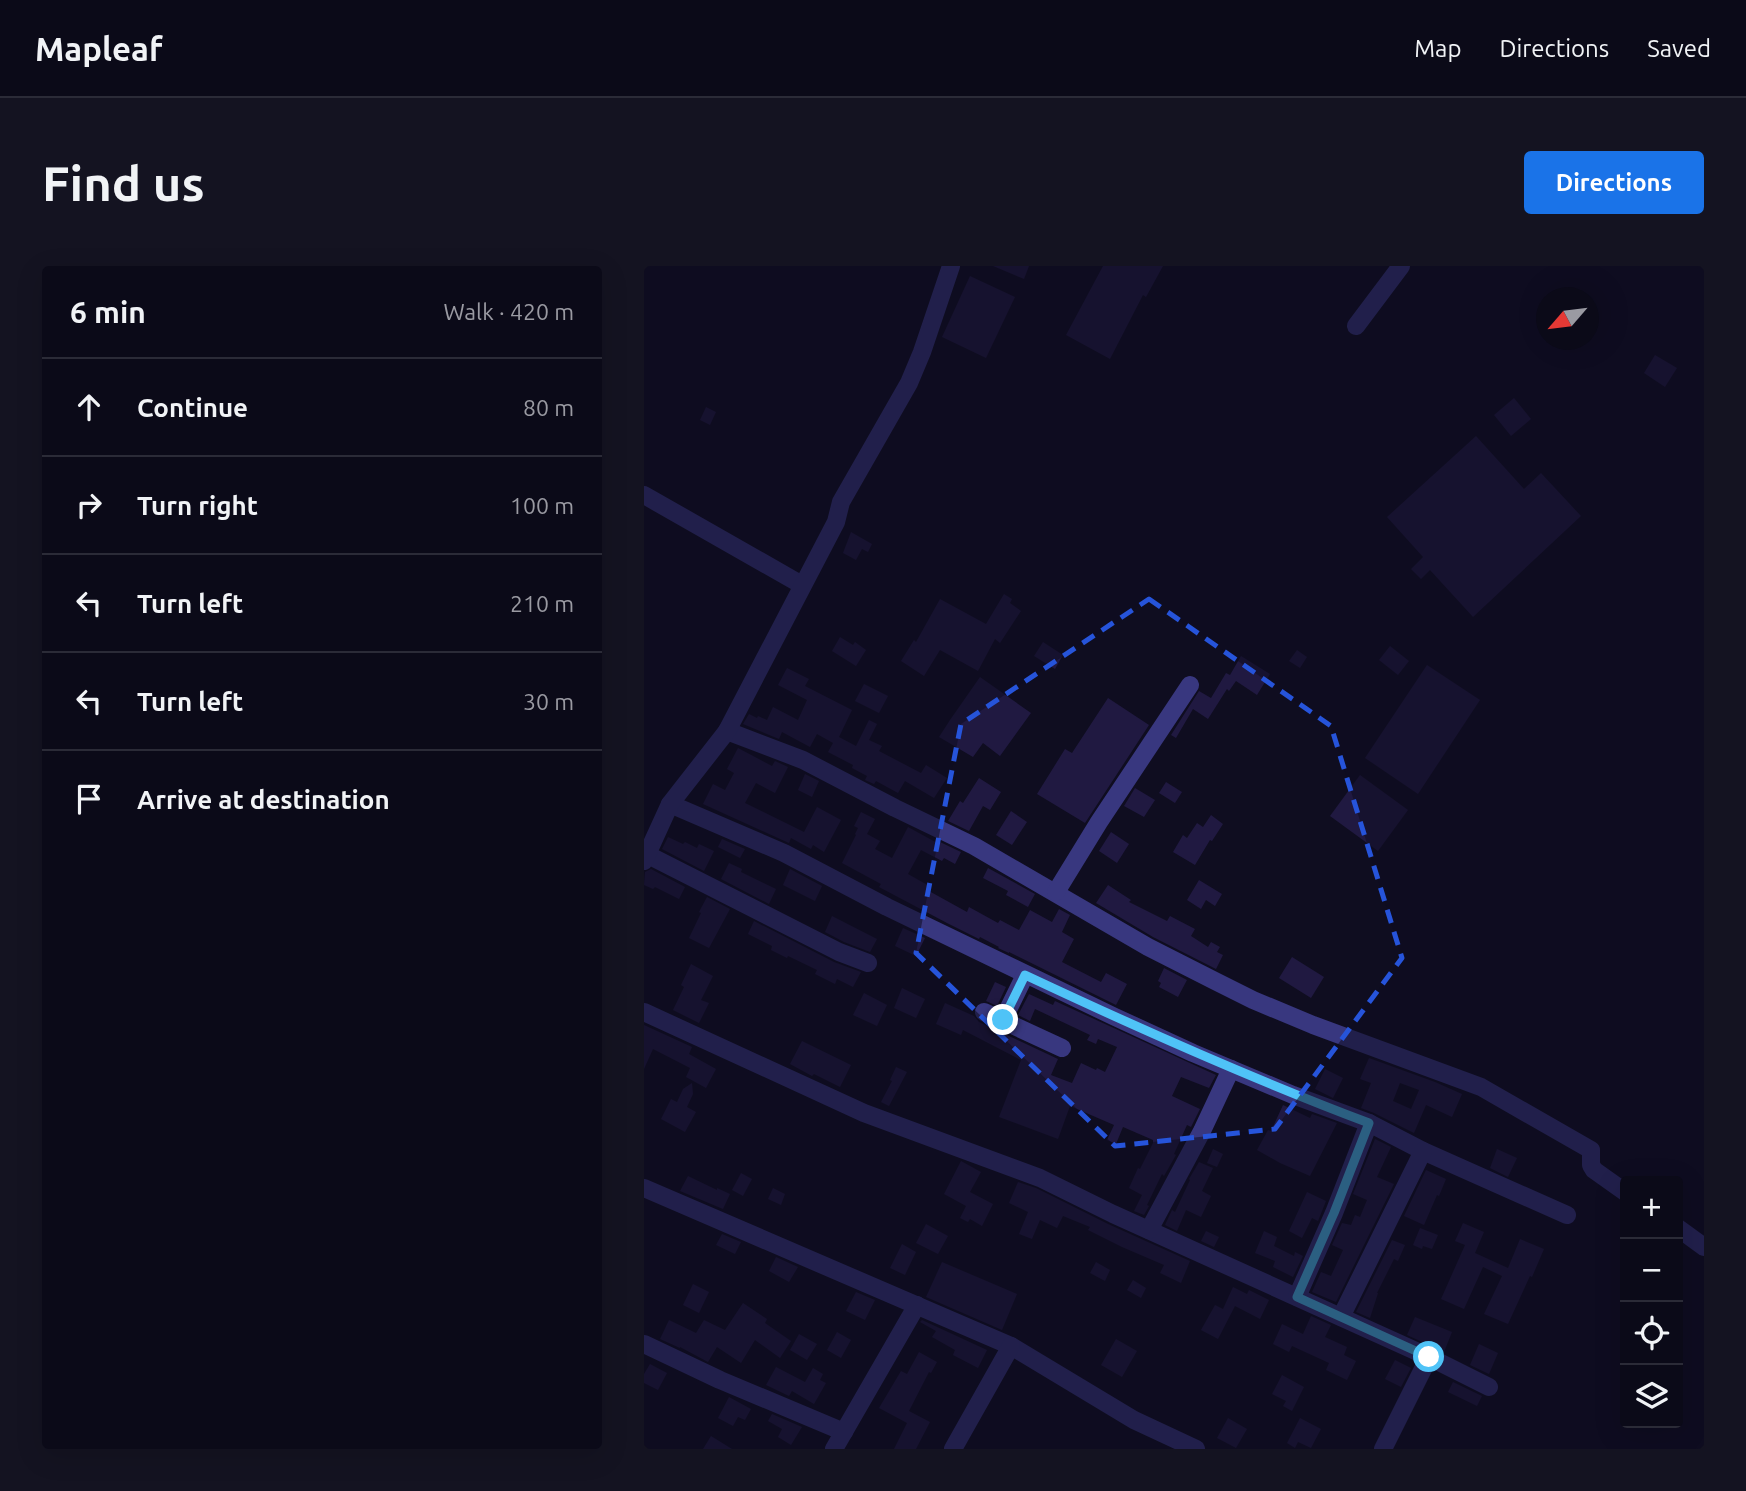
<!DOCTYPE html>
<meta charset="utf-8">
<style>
:root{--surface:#0b0a18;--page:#141321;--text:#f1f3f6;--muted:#9a9aa2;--line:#2b2b37;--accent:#1a73e8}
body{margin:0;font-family:Ubuntu,sans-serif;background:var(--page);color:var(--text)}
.controls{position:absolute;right:21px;bottom:21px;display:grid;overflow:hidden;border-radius:7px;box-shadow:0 7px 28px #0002}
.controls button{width:63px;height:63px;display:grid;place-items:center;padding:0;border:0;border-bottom:2px solid var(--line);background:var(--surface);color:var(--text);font:35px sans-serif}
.compass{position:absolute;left:892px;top:21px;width:63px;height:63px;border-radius:50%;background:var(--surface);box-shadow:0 7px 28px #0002;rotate:242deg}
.stop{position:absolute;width:21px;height:21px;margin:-16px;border:5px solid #4fc3f7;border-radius:50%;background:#fff}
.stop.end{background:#4fc3f7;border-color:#fff;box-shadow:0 2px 7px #0008}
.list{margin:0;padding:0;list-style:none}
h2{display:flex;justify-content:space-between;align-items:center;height:91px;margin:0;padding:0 28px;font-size:30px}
h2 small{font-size:23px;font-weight:400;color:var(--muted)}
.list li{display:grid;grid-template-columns:46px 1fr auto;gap:21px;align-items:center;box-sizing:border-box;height:98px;padding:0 28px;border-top:2px solid var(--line)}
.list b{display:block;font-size:26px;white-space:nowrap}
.list em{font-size:23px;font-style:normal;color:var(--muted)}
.icon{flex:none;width:38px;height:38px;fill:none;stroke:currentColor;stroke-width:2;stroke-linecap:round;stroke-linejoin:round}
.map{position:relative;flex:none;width:1060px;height:1183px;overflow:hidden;border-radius:7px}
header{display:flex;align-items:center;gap:42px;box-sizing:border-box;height:98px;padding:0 35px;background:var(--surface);border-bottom:2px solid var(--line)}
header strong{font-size:33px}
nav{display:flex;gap:38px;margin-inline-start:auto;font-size:24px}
.intro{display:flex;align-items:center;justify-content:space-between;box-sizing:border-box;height:168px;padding:0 42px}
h1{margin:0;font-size:49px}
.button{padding:18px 32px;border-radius:7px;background:var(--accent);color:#fff;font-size:24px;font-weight:700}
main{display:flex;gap:42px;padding:0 42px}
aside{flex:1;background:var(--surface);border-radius:7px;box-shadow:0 7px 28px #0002}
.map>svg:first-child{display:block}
</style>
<header>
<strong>Mapleaf</strong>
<nav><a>Map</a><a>Directions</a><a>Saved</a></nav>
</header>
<div class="intro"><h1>Find us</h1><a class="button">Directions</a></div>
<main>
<aside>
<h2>6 min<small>Walk · 420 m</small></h2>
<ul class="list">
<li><svg class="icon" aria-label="ahead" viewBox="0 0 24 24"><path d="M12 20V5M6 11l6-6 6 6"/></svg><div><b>Continue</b></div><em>80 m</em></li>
<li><svg class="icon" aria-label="right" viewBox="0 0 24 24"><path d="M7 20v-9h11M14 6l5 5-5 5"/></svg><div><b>Turn right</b></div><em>100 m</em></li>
<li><svg class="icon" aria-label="left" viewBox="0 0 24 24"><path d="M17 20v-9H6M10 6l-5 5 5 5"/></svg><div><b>Turn left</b></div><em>210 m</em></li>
<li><svg class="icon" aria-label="left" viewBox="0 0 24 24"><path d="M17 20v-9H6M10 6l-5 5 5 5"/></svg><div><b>Turn left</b></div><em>30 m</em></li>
<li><svg class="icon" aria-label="arrive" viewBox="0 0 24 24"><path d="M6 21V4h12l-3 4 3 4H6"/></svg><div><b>Arrive at destination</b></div></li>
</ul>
</aside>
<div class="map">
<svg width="1060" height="1183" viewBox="0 0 1060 1183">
<rect width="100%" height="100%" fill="#0f0d20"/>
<g fill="#201941" fill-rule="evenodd">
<path d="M349 0H385L380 13Z"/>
<path d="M459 0H519L502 31 499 29 466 93 422 69Z"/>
<path d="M326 10 371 31 342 92 298 71Z"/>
<path d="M1011 89 1033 102 1021 121 1000 107Z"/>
<path d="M870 132 887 153 867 170 850 149Z"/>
<path d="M62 141 72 146 66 159 56 154Z"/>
<path d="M832 170 880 223 897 207 937 250 829 351 786 304 777 313 767 303 779 291 743 251Z"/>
<path d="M207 266 228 278 224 286 218 283 212 294 199 287Z"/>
<path d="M360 328 368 333 366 337 377 345 356 377 351 373 334 405 296 384 280 410 257 395 270 374 272 376 296 333 342 358Z"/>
<path d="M196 371 209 379 211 376 222 384 212 400 188 385Z"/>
<path d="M399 376 419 389 411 403 390 390Z"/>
<path d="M746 380 765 395 754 409 735 394Z"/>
<path d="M653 384 663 391 656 402 645 395Z"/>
<path d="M597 390 626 408 613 429 592 415 585 425 583 423 564 453 549 443 532 472 527 469 555 425 567 432 582 407 586 409Z"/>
<path d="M783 399 836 434 774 528 721 492Z"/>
<path d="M143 402 165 413 161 420 208 444 195 471 212 480 225 454 233 458 225 474 238 480 235 485 277 507 282 499 303 512 290 532 261 515 254 527 232 515 230 518 221 514 223 510 208 502 209 499 184 486 189 477 173 468 166 481 138 466 135 473 99 458 105 448 113 452 114 450 123 454 129 441 154 454 163 434 134 419Z"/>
<path d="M336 411 387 447 356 490 339 477 329 491 295 471 306 454Z"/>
<path d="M220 418 244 430 235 447 211 435Z"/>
<path d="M464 432 505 459 441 557 393 528 421 483 428 487Z"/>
<path d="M94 482 128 500 131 495 144 501 131 527 112 517 101 537 160 566 173 541 197 554 180 586 169 579 167 583 147 572 145 577 59 538 69 518 81 524 90 507 83 503Z"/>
<path d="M161 508 175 515 168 531 154 524Z"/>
<path d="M716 509 764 544 734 585 686 550Z"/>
<path d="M335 512 357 526 346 544 339 540 325 565 304 555 316 535 319 537Z"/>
<path d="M522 516 538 526 531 537 515 527Z"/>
<path d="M491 522 511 534 500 551 480 540Z"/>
<path d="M367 545 383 556 368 579 352 569Z"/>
<path d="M217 546 231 553 223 568 236 575 231 583 248 592 264 561 295 578 296 576 317 586 311 598 300 592 298 595 277 584 264 608 287 621 285 625 323 646 325 641 354 657 356 654 375 664 386 644 408 656 415 643 426 649 418 666 430 673 418 696 457 716 462 707 483 718 472 739 365 686V687L354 682 355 681 336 671 335 673 303 657 235 621 237 618 198 597 212 569 211 568 214 562 210 560Z"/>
<path d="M567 549 579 558 568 575 566 574 551 599 529 586 539 569 543 572 553 557 559 561Z"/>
<path d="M467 566 485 578 473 597 455 585Z"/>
<path d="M24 571 39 578 41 576 53 582 55 578 70 585 60 605 18 583Z"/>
<path d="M78 573 101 583 96 592 74 581Z"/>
<path d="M85 597 98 603 97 606 132 623 125 638 77 613Z"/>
<path d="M344 602 391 628 384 641 362 629 364 625 339 612Z"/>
<path d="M7 603 41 621 35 633 11 621 9 623 0 619 1 606Z"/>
<path d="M146 603 178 620 171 635 139 619Z"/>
<path d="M555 614 578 628 571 640 562 634 557 643 543 634Z"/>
<path d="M464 619 487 634 485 636 523 655 526 650 551 663 547 670 564 681 567 676 576 681 573 686 579 689 572 703 509 671 452 637Z"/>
<path d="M63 631 86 643 65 682 45 672 57 647 55 646Z"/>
<path d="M188 650 233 673 226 686 200 676 181 666Z"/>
<path d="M110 655 190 696 217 706 209 721 193 713 191 718 171 708 173 704 144 690 143 692 127 684 128 680 104 668Z"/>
<path d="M259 662 281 672 272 690 251 680Z"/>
<path d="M648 691 680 711 667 732 635 712Z"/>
<path d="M47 698 69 710 57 734 65 737 55 757 29 744 40 721 37 719Z"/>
<path d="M520 702 543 714 534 731 515 721 517 717 514 715Z"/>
<path d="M351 716 362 721 353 740 342 735Z"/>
<path d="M258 722 281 733 272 752 250 742Z"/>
<path d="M220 727 243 739 233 760 209 749Z"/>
<path d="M385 728 409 739 411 735 572 809 565 822 537 811 528 830 556 843 547 861 543 859 530 888 532 889 520 910 518 908 503 939 505 940 500 949 490 945 498 929 485 922 494 902 496 903 509 877V874L479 861 472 878 463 874 470 859 426 840 414 873 355 851 377 794 319 764 317 769 292 758 301 737 330 750 335 756 414 793 407 809 428 817 437 797 452 804 453 802 461 806 473 781 454 773 452 778 443 774 446 769 391 743 386 755 374 749Z"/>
<path d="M0 759 48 781 45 788 72 803 62 822 42 811 46 802 9 783 0 803Z"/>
<path d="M158 775 207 799 196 821 170 808 168 810 146 798Z"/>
<path d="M725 792 791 816 818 828 808 851 782 839 770 867 730 847 717 842 727 817 716 813ZM756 817 775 824 767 843 749 835Z"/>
<path d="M252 801 263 806 245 840 237 836 248 815 246 814Z"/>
<path d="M681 803 699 812 689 832 671 823Z"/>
<path d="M48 817 49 828 43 841 52 846 41 866 17 853 27 833 33 836 39 823Z"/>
<path d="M639 839 666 852 668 848 693 857 666 910 636 897 613 884 624 864 627 865Z"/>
<path d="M731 873 747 881 733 911 750 918 692 1036 668 1026 677 1006 687 1010 699 984 688 979 698 957 707 959 711 949 716 951 723 934 709 928Z"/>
<path d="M569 883 579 888 573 901 563 897Z"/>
<path d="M853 883 873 892 864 911 846 902Z"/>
<path d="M317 895 337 906 326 926 349 938 338 960 326 953 324 956 316 952 322 940 300 928Z"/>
<path d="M555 896 569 902 558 925 567 930 557 951 542 944 533 965 521 959 528 944 531 946 546 914 545 913Z"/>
<path d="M782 904 802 913 795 930 793 929 780 959 760 950Z"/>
<path d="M97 907 108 913 99 930 88 924Z"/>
<path d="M44 910 73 924V922L86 928 79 943 36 925Z"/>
<path d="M374 916 392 922 464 958 546 995 537 1017 516 1007 520 999 478 981 444 964 446 961 419 950 413 962 396 954 388 973 375 968 384 946 365 937Z"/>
<path d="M129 922 141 928 137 939 124 933Z"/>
<path d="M663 926 682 935 674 955 668 952 658 972 645 965Z"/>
<path d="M819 957 840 966 831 987 864 1002 876 973 900 983 888 1011 886 1010 864 1058 840 1048 858 1010 839 1001 820 1043 797 1033 821 979 811 975Z"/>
<path d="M282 958 304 970 294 988 272 977Z"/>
<path d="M776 962 794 969 788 983 779 980 778 983 769 979Z"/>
<path d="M562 965 575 971 570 981 557 975Z"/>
<path d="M620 965 633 971 630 980 650 990 651 986 659 990 649 1011 629 1001 631 995 611 987Z"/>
<path d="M78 968 97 976 91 988 72 979Z"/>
<path d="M748 974 761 979 754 995 750 993 733 1027H734L726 1052 712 1046Z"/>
<path d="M258 978 272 986 261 1009 246 1002Z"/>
<path d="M132 991 154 1001 145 1016 125 1005Z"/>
<path d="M298 996 373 1028 358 1064 282 1031Z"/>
<path d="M452 996 466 1004 461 1015 446 1007Z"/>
<path d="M489 1014 502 1022 497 1032 483 1024Z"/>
<path d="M49 1018 65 1026 55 1047 39 1039Z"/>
<path d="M589 1021 603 1028 605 1024 625 1034 616 1053 591 1040 574 1073 557 1064 571 1039 579 1043Z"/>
<path d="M212 1026 231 1034 221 1054 202 1045Z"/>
<path d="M99 1037 123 1053 121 1057 147 1075 136 1092 111 1074 97 1097 73 1081 64 1096 36 1081V1082L16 1073 25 1054 52 1067 60 1054 81 1064Z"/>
<path d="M667 1050 687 1059 681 1071 703 1081 700 1089 712 1095 703 1114 682 1104 685 1097 648 1080 645 1086 629 1078 638 1058 659 1068Z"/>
<path d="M771 1051 808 1066 800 1086 763 1069Z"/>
<path d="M278 1054 343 1084 334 1102 309 1089 311 1084 288 1071 292 1065 276 1056Z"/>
<path d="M193 1066 207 1074 197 1092 183 1084Z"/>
<path d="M155 1068 173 1078 163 1094 146 1084Z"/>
<path d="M472 1073 493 1085 478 1111 457 1099Z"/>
<path d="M835 1078 854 1087 845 1108 826 1099Z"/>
<path d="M275 1086 293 1096 287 1107 285 1106 265 1145 286 1156 272 1183H250L263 1157 235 1142 257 1105 263 1108Z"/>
<path d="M751 1094 767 1102 757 1121 741 1113Z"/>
<path d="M6 1098 23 1107 14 1124 0 1117V1108Z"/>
<path d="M132 1101 161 1116 169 1102 179 1108 176 1114 182 1117 170 1138 148 1125 145 1130 122 1119Z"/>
<path d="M638 1109 660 1121 648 1145 639 1140 642 1135 628 1128Z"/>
<path d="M809 1116 838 1130 833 1140 804 1126Z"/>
<path d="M85 1131 107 1143 101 1154 94 1151 89 1160 74 1152Z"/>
<path d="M128 1148 158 1161 147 1179 134 1171 138 1163 124 1155Z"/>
<path d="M584 1152 603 1163 592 1182 573 1172Z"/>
<path d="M656 1152 677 1163 667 1182 654 1176 651 1182 643 1177Z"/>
<path d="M67 1170 88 1183H59Z"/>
</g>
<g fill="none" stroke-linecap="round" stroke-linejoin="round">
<g stroke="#38377f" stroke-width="18">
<path d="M712 60 757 0"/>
<path d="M0 229 158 319"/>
<path d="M83 465 159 494 251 542 330 580 504 681 571 715 609 734 669 759 837 821 947 884V899L950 904 981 926"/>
<path d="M26 538 140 587 243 641 471 751 549 787 649 829 725 857 779 885 923 949"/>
<path d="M4 589 195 686 224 697"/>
<path d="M0 595 26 538 83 465 192 256 197 236 265 117 278 86 307 0"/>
<path d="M412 626 455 556 546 419"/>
<path d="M0 746 220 847 396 912 469 948 785 1091 845 1121"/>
<path d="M340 746 418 782"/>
<path d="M359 754 381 709"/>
<path d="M0 922 367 1080 490 1154 552 1183"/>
<path d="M1034 962 1060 981"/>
<path d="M505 964 558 865 587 803"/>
<path d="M653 1031 690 947 725 857"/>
<path d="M697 1051 779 885"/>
<path d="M0 1078 76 1114 200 1166"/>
<path d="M190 1183 273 1039"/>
<path d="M309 1183 367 1080"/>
<path d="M739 1183 785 1091"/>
</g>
</g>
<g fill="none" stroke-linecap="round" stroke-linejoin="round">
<path stroke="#4fc3f7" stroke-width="9" d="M359 754 381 709C494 762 608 813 725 857L690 947 653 1031 785 1091"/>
</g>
<path d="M0 0H1060V1183H0ZM505 333 687 460 758 692 631 863 471 880 272 687 317 458Z" fill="#0f0d20" fill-opacity=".55" fill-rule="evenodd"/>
<path fill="none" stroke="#2654da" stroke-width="5" stroke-dasharray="14 9" stroke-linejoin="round" d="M505 333 687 460 758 692 631 863 471 880 272 687 317 458Z"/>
</svg>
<div class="controls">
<button>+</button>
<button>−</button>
<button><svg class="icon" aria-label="locate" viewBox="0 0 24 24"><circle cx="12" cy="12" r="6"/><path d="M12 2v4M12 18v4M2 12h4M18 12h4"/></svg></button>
<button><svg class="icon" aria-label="layers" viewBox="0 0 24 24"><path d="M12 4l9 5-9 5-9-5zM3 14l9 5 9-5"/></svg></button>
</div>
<svg class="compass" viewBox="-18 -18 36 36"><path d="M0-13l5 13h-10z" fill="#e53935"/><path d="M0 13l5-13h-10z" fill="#9a9aa2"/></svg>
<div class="stop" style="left:785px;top:1091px"></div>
<div class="stop end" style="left:359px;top:754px"></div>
</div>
</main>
